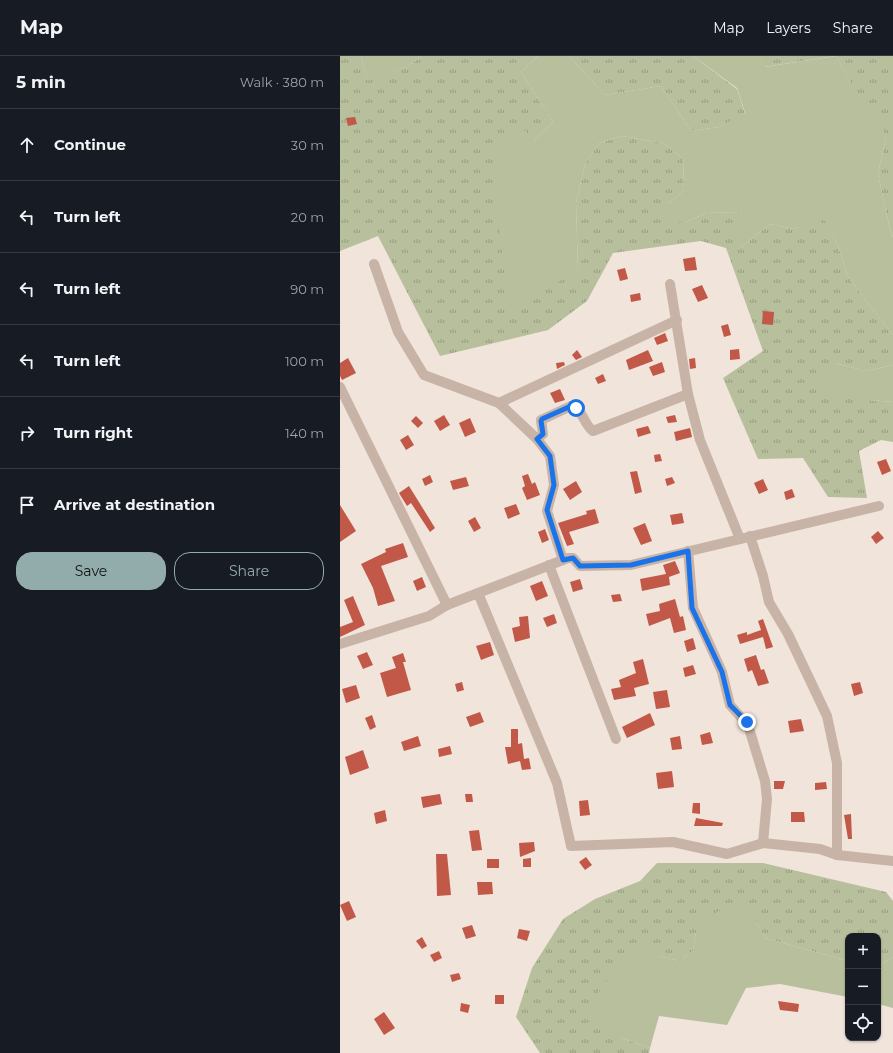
<!DOCTYPE html>
<meta charset="utf-8">
<style>
:root{--surface:#171b24;--page:#242831;--text:#f1f3f6;--muted:#9ea1a6;--line:#363941;--accent:#92acac}
body{margin:0;font-family:Montserrat,sans-serif;background:var(--page);color:var(--text)}
.controls{position:absolute;right:12px;bottom:12px;display:grid;overflow:hidden;border-radius:8px;box-shadow:0 1px 3px #0004}
.controls button{width:36px;height:36px;display:grid;place-items:center;padding:0;border:0;border-bottom:1px solid var(--line);background:var(--surface);color:var(--text);font:20px sans-serif}
.stop{position:absolute;width:12px;height:12px;margin:-9px;border:3px solid #1a73e8;border-radius:50%;background:#fff}
.stop.end{background:#1a73e8;border-color:#fff;box-shadow:0 1px 4px #0008}
.list{margin:0;padding:0;list-style:none}
h2{display:flex;justify-content:space-between;align-items:center;height:52px;margin:0;padding:0 16px;font-size:17px}
h2 small{font-size:13px;font-weight:400;color:var(--muted)}
.list li{display:grid;grid-template-columns:26px 1fr auto;gap:12px;align-items:center;box-sizing:border-box;height:72px;padding:0 16px;border-top:1px solid var(--line)}
.list b{display:block;font-size:15px;white-space:nowrap}
.list em{font-size:13px;font-style:normal;color:var(--muted)}
.actions{display:flex;gap:8px;padding:12px 16px}
.actions a{flex:1;padding:9px 0;border:1px solid var(--accent);border-radius:16px;text-align:center;font-size:14px;color:var(--accent)}
.actions .main{background:var(--accent);color:#111}
.icon{flex:none;width:22px;height:22px;fill:none;stroke:currentColor;stroke-width:2;stroke-linecap:round;stroke-linejoin:round}
.map{position:relative;flex:none;width:553px;height:997px;overflow:hidden}
header{display:flex;align-items:center;gap:24px;box-sizing:border-box;height:56px;padding:0 20px;background:var(--surface);border-bottom:1px solid var(--line)}
header strong{font-size:19px}
nav{display:flex;gap:22px;margin-inline-start:auto;font-size:14px}
main{display:flex}
aside{flex:1;background:var(--surface)}
.map>svg:first-child{display:block}
</style>
<header>
<strong>Map</strong>
<nav><a>Map</a><a>Layers</a><a>Share</a></nav>
</header>
<main>
<aside>
<h2>5 min<small>Walk · 380 m</small></h2>
<ul class="list">
<li><svg class="icon" aria-label="ahead" viewBox="0 0 24 24"><path d="M12 20V5M6 11l6-6 6 6"/></svg><div><b>Continue</b></div><em>30 m</em></li>
<li><svg class="icon" aria-label="left" viewBox="0 0 24 24"><path d="M17 20v-9H6M10 6l-5 5 5 5"/></svg><div><b>Turn left</b></div><em>20 m</em></li>
<li><svg class="icon" aria-label="left" viewBox="0 0 24 24"><path d="M17 20v-9H6M10 6l-5 5 5 5"/></svg><div><b>Turn left</b></div><em>90 m</em></li>
<li><svg class="icon" aria-label="left" viewBox="0 0 24 24"><path d="M17 20v-9H6M10 6l-5 5 5 5"/></svg><div><b>Turn left</b></div><em>100 m</em></li>
<li><svg class="icon" aria-label="right" viewBox="0 0 24 24"><path d="M7 20v-9h11M14 6l5 5-5 5"/></svg><div><b>Turn right</b></div><em>140 m</em></li>
<li><svg class="icon" aria-label="arrive" viewBox="0 0 24 24"><path d="M6 21V4h12l-3 4 3 4H6"/></svg><div><b>Arrive at destination</b></div></li>
</ul>
<div class="actions"><a class="main">Save</a><a>Share</a></div>
</aside>
<div class="map">
<svg width="553" height="997" viewBox="0 0 553 997">
<defs>
<pattern id="grass-tufts" width="24" height="20" patternUnits="userSpaceOnUse"><rect width="24" height="20" fill="#b7bf9c"/><path d="M3 7l-1-3M5 7V3M7 7l1-3M15 17l-1-3M17 17v-4M19 17l1-3" fill="none" stroke="#969b7f"/></pattern>
</defs>
<rect width="100%" height="100%" fill="#f1e4db"/>
<g fill="url(#grass-tufts)">
<path d="M0 0H21L27 24 66 11 82 0H198L181 16 213 66 194 84 238 216 236 147 245 108 259 87 282 80 323 87 343 102 344 134 329 148 344 167 366 157 399 156 400 192 430 168 454 173 484 162 498 190 508 221 553 279V309L526 315 494 307 529 344 553 346V386L541 384 519 395 527 442 488 441 463 402 418 403 383 322 423 295 386 192 361 185 273 197 247 245 208 274 100 300 38 180 0 195Z"/>
<path d="M229 0H353L397 33 405 58 379 71 351 75 321 30 265 39Z"/>
<path d="M421 0H495L424 11Z"/>
<path d="M496 0H553V181L550 174 538 118 546 81 526 54Z"/>
<path d="M317 807H423L546 836 553 845V901L538 910V880H508V905L425 882 404 844 356 876 353 895 339 905 319 900 281 982 310 992 309 997H200L176 961 192 912 223 863 255 843 300 825Z"/>
</g>
<g fill="#b7bf9c">
<path d="M21 0H82L66 11 27 25Z"/>
<path d="M198 0H229L265 39 321 30 351 75 379 71 405 57 397 32 353 0H421L425 11 496 0 526 53 537 58 546 81 538 118 550 174 553 181V279L508 221 498 190 484 163 454 173 430 168 400 192 391 181 399 156 366 157 344 167 322 164 329 148 344 134 343 102 323 87 282 80 259 87 245 108 236 147 238 216 169 250 157 159 156 82 181 70 194 84 213 66 181 16Z"/>
<path d="M494 307 526 315 553 309V346L529 344 485 337 476 314Z"/>
<path d="M404 843 425 882 508 905V941L440 928 406 932 387 969 319 960 310 992 281 982 251 967 246 955 272 917 305 891 319 900 339 905 353 895 356 876 361 864Z"/>
<path d="M553 901V952L538 948V910Z"/>
</g>
<g fill="#c15848">
<path d="M15 61 17 68 8 70 6 62Z"/>
<path d="M355 201 357 214 345 215 343 203Z"/>
<path d="M285 212 288 223 280 225 277 214Z"/>
<path d="M362 229 368 242 358 246 352 233Z"/>
<path d="M300 237 301 244 291 246 290 239Z"/>
<path d="M423 255 434 256 433 269 422 268Z"/>
<path d="M388 268 391 279 384 281 381 270Z"/>
<path d="M325 277 328 285 317 289 314 282Z"/>
<path d="M399 293 400 303 390 304V294Z"/>
<path d="M237 294 242 301 236 304 232 299Z"/>
<path d="M308 294 313 305 289 314 286 304Z"/>
<path d="M8 302 16 317 2 324 0 320V307Z"/>
<path d="M355 302 356 312 350 313 349 303Z"/>
<path d="M224 306 225 309 217 313 216 307Z"/>
<path d="M322 306 325 316 313 320 309 311Z"/>
<path d="M263 318 266 325 258 328 255 322Z"/>
<path d="M220 333 225 344 215 347 210 337Z"/>
<path d="M104 359 110 369 100 375 94 365Z"/>
<path d="M335 359 337 366 328 367 326 361Z"/>
<path d="M76 360 83 367 78 372 71 365Z"/>
<path d="M130 362 136 376 125 381 119 367Z"/>
<path d="M308 370 311 377 298 381 296 373Z"/>
<path d="M350 372 352 381 336 385 334 376Z"/>
<path d="M68 379 74 389 66 394 60 384Z"/>
<path d="M320 398 322 405 315 406 314 399Z"/>
<path d="M546 403 551 415 542 419 537 406Z"/>
<path d="M297 415 302 436 295 438 290 416Z"/>
<path d="M188 418 192 428 195 426 200 439 187 444 182 432 185 430 182 420Z"/>
<path d="M90 419 93 426 85 430 82 423Z"/>
<path d="M126 421 129 430 113 434 110 425Z"/>
<path d="M332 421 335 427 327 430 325 423Z"/>
<path d="M423 423 428 434 419 438 414 427Z"/>
<path d="M236 425 242 436 230 444 223 433Z"/>
<path d="M69 430 95 472 90 476 71 447 67 450 59 437Z"/>
<path d="M452 433 455 441 446 444 444 436Z"/>
<path d="M176 448 180 458 168 463 164 452Z"/>
<path d="M0 449 16 475 0 486Z"/>
<path d="M255 453 259 467 229 476 234 488 227 490 218 467 247 458 246 455Z"/>
<path d="M342 457 344 467 332 469 330 459Z"/>
<path d="M135 461 141 472 134 476 128 465Z"/>
<path d="M305 467 312 485 301 489 293 472Z"/>
<path d="M205 473 209 484 202 487 198 476Z"/>
<path d="M538 475 544 482 536 488 531 481Z"/>
<path d="M63 487 68 501 41 510 55 545 38 550 33 532 21 508 46 496 45 493Z"/>
<path d="M335 505 340 517 329 521 330 529 302 535 300 523 326 518 323 509Z"/>
<path d="M82 521 86 531 77 535 73 525Z"/>
<path d="M240 523 243 533 233 536 230 526Z"/>
<path d="M202 525 208 540 196 545 190 530Z"/>
<path d="M280 538 282 545 273 546 271 539Z"/>
<path d="M13 540 25 569 0 581V571L13 566 4 544Z"/>
<path d="M335 543 340 561 343 560 346 574 334 577 330 562 309 570 306 558 320 555 319 548Z"/>
<path d="M214 558 217 567 207 571 203 562Z"/>
<path d="M188 560 190 582 175 586 172 572 180 570 179 561Z"/>
<path d="M423 563 433 591 426 593 423 581 400 588 397 579 407 576V579L421 574 418 565Z"/>
<path d="M353 582 356 593 347 596 344 585Z"/>
<path d="M150 586 154 599 141 604 136 590Z"/>
<path d="M27 596 33 609 23 613 17 600Z"/>
<path d="M63 597 66 606H63L71 634 47 641 40 617 56 612 52 601Z"/>
<path d="M416 599 421 614 424 613 429 627 418 630 412 614 408 616 404 603Z"/>
<path d="M303 603 309 628 294 632 296 640 274 644 271 633 281 631 279 624 296 617 293 606Z"/>
<path d="M353 609 356 618 345 621 343 612Z"/>
<path d="M122 626 124 634 117 636 115 628Z"/>
<path d="M520 626 523 637 514 640 511 628Z"/>
<path d="M16 629 20 642 6 647 2 633Z"/>
<path d="M327 634 330 651 316 653 313 636Z"/>
<path d="M140 656 144 666 130 671 126 661Z"/>
<path d="M310 657 315 669 287 682 282 671Z"/>
<path d="M32 659 36 671 30 674 25 662Z"/>
<path d="M461 663 464 675 450 677 448 665Z"/>
<path d="M171 673H178V688L182 687 184 703 189 702 191 713 182 714 180 705 168 708 165 691H171Z"/>
<path d="M370 676 373 687 362 689 360 679Z"/>
<path d="M78 680 81 690 64 695 61 686Z"/>
<path d="M340 680 342 693 332 694 330 682Z"/>
<path d="M110 690 112 698 99 701 98 693Z"/>
<path d="M23 694 29 712 10 719 5 701Z"/>
<path d="M332 715 334 731 318 733 316 717Z"/>
<path d="M434 725H445L443 733H434Z"/>
<path d="M486 726 487 733 475 734V727Z"/>
<path d="M100 738 102 748 83 752 81 741Z"/>
<path d="M125 738H132L133 746H126Z"/>
<path d="M248 744 250 759 240 760 239 745Z"/>
<path d="M353 747H360V758L352 757Z"/>
<path d="M45 754 47 765 36 768 34 757Z"/>
<path d="M451 756H464L465 766H451Z"/>
<path d="M511 758 512 783H508L504 759Z"/>
<path d="M356 762 383 767 382 770H354Z"/>
<path d="M139 774 142 794 132 795 129 775Z"/>
<path d="M194 786 195 795 180 801 179 787Z"/>
<path d="M96 798H107L111 839 97 840Z"/>
<path d="M246 801 252 809 245 814 239 806Z"/>
<path d="M191 802V811H183V803Z"/>
<rect x="147" y="803" width="12" height="9"/>
<path d="M137 826H152L153 838 138 839Z"/>
<path d="M9 845 16 861 7 865 0 849Z"/>
<path d="M132 869 136 880 126 883 122 872Z"/>
<path d="M179 873 190 875 187 885 177 882Z"/>
<path d="M82 881 87 890 82 893 76 885Z"/>
<path d="M99 895 102 902 94 906 90 899Z"/>
<path d="M119 917 121 923 112 926 110 919Z"/>
<rect x="155" y="939" width="9" height="9"/>
<path d="M438 945 459 948 458 956 440 954Z"/>
<path d="M121 947 130 949 128 957 120 955Z"/>
<path d="M44 956 55 972 44 979 34 963Z"/>
</g>
<g fill="none" stroke-linecap="round" stroke-linejoin="round">
<g stroke="#c8b3a7" stroke-width="10">
<path d="M34 208 58 276 84 319 159 347 197 383 210 400 214 429 207 455 223 504"/>
<path d="M330 228 348 338 360 384 400 483"/>
<path d="M0 331 107 549"/>
<path d="M159 347 337 264"/>
<path d="M197 383 203 378 201 364 231 350C242 351 244 369 253 375L348 338"/>
<path d="M410 480 423 520 429 546 448 578 487 660 497 707V799"/>
<path d="M348 495 353 552 382 616 390 649 408 669 425 725 427 743 423 787"/>
<path d="M209 509 276 683"/>
<path d="M138 537 217 727 231 790 333 786 387 798 423 787 480 793 497 799 553 805"/>
<path d="M0 588 89 560 107 549 228 502H233L240 510 291 509 539 450"/>
</g>
</g>
<g fill="none" stroke-linecap="round" stroke-linejoin="round">
<path stroke="#1a73e8" stroke-width="5" d="M236 352 231 350 202 363 201 365 203 378 197 383 210 400 214 429 207 454 223 504 233 502 240 510 291 509 348 495 352 552 382 616 390 649 407 666"/>
</g>
</svg>
<div class="controls">
<button>+</button>
<button>−</button>
<button><svg class="icon" aria-label="locate" viewBox="0 0 24 24"><circle cx="12" cy="12" r="6"/><path d="M12 2v4M12 18v4M2 12h4M18 12h4"/></svg></button>
</div>
<div class="stop" style="left:236px;top:352px"></div>
<div class="stop end" style="left:407px;top:666px"></div>
</div>
</main>
